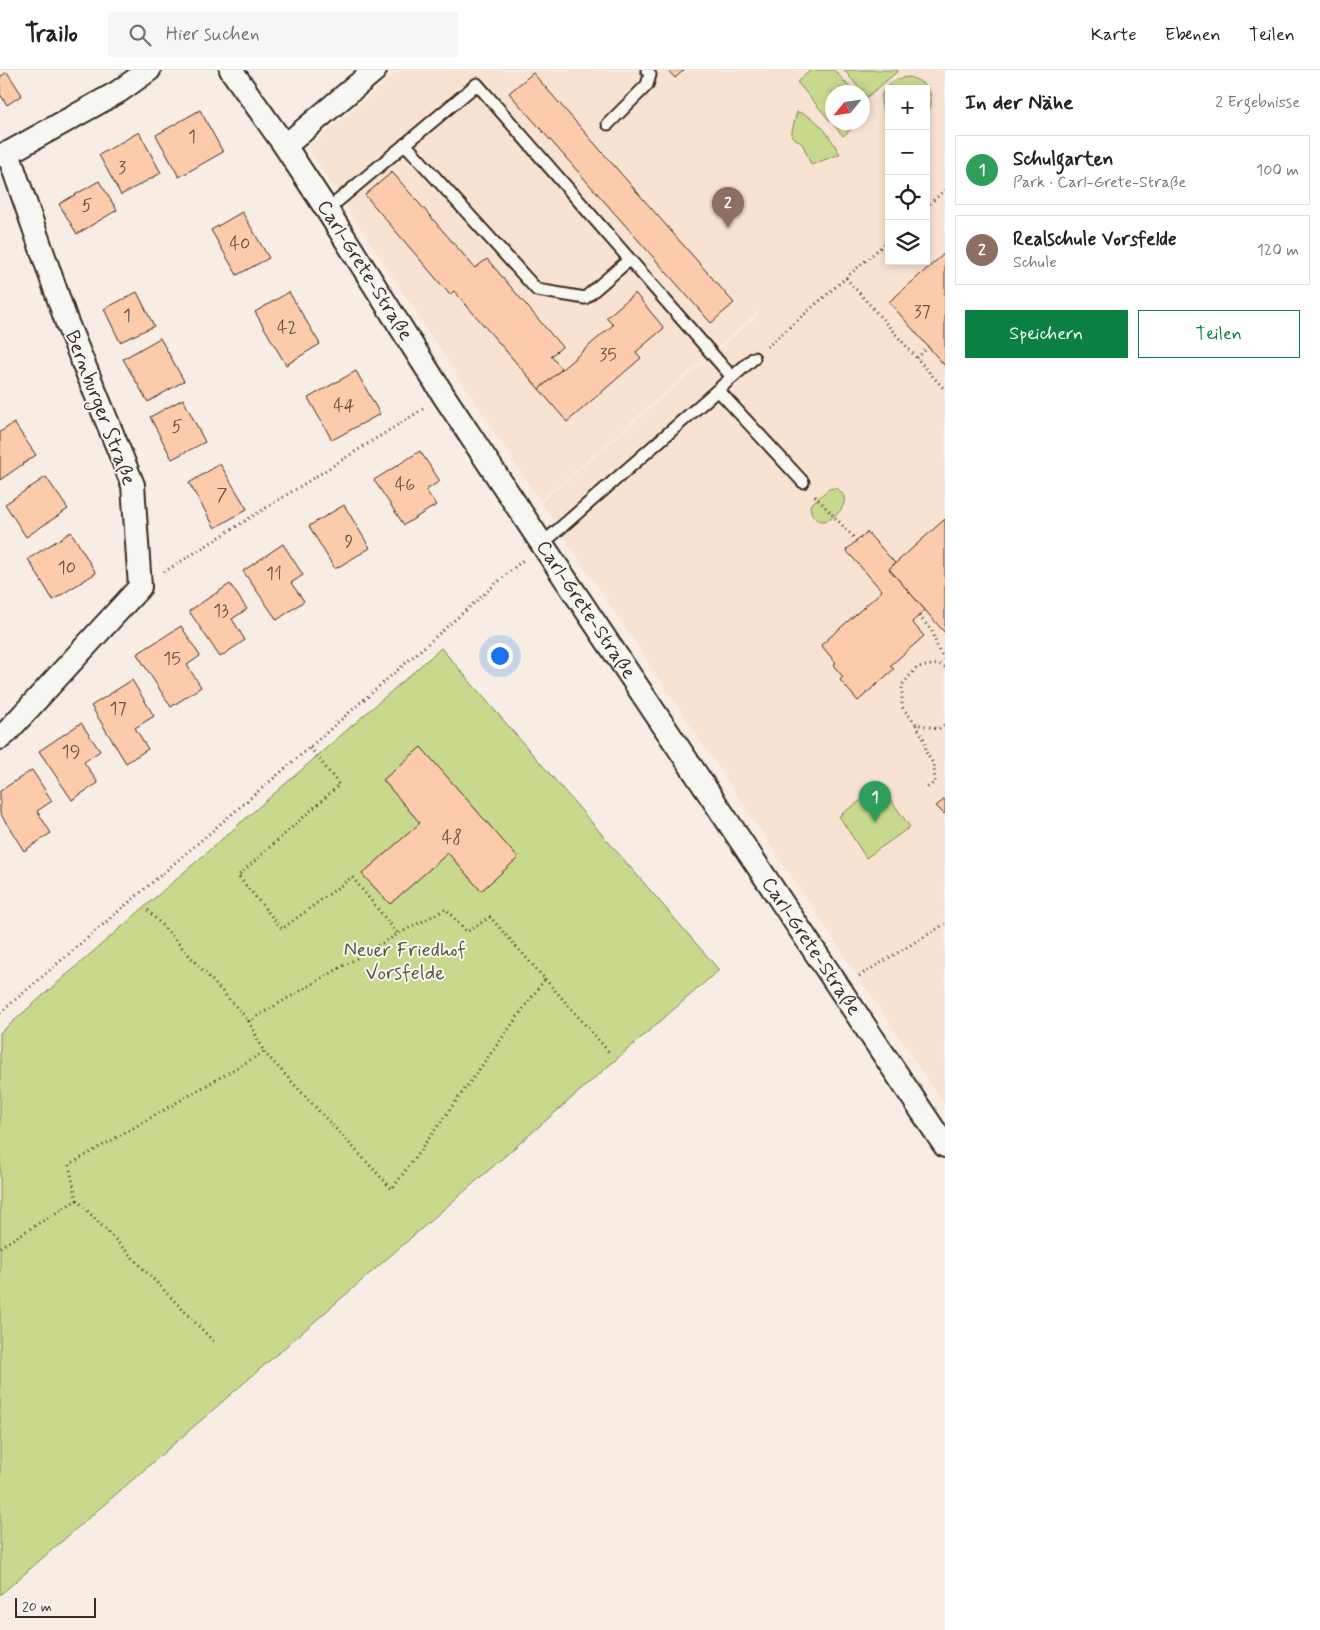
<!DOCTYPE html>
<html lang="de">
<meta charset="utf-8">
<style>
:root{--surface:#fff;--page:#f6f6f6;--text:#222;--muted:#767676;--line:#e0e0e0;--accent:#0b8043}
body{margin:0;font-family:Mynerve,sans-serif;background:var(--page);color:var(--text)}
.controls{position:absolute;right:15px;top:15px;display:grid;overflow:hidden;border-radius:0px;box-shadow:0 2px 8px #0003}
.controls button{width:45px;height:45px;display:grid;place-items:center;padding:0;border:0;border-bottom:1px solid var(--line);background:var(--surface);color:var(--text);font:25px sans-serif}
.compass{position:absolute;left:825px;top:15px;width:45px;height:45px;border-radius:50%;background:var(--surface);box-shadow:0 2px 8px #0003;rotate:241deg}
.scale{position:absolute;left:15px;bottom:12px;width:81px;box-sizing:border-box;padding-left:5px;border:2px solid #3b2a1e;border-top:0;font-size:14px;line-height:18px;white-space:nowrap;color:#3b2a1e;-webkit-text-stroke:4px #f6f6f2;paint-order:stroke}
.you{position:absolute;left:499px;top:585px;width:18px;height:18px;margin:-12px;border:4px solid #fff;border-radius:50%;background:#1a73e8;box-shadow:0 0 0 8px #1a73e833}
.badge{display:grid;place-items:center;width:32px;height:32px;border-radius:50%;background:var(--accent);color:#fff;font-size:16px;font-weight:700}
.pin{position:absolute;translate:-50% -41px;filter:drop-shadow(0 1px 2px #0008)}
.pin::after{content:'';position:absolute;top:26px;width:18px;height:15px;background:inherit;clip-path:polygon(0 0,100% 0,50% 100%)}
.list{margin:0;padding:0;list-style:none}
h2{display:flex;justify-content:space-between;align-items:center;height:65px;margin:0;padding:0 20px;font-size:21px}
h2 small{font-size:16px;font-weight:400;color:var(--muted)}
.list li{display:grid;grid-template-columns:32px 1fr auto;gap:15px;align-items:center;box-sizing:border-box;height:70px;margin:0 10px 10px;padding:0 10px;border:1px solid var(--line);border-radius:0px}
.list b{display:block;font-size:19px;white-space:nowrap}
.list p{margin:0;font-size:16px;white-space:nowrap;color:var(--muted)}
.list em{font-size:16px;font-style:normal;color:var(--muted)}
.actions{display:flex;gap:10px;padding:15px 20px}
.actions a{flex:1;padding:11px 0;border:1px solid var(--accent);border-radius:0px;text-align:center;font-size:18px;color:var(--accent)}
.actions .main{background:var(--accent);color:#fff}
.icon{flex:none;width:28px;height:28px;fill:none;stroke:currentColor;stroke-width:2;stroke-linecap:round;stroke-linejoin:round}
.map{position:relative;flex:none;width:945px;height:1560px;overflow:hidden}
header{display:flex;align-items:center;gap:30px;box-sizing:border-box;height:70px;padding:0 25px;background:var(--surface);border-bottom:1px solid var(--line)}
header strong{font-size:24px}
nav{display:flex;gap:28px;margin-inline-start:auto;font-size:18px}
.search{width:350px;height:45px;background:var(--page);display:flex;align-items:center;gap:12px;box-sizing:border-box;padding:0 18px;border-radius:0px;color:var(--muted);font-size:19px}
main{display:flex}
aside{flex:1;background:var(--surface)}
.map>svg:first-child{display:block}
</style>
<header>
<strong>Trailo</strong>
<div class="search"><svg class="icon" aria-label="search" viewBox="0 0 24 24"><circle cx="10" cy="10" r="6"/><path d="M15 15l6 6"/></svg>Hier suchen</div>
<nav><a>Karte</a><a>Ebenen</a><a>Teilen</a></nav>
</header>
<main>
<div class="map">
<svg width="945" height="1560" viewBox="0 0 945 1560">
<rect width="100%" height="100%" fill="#f7ede4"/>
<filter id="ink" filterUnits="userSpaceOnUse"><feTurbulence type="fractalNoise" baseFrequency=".02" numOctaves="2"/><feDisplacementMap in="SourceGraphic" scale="10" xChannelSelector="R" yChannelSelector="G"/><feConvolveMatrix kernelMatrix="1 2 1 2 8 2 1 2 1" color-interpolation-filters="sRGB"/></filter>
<g filter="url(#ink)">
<path fill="#f8e3d3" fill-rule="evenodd" d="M398 0H945V1036L541 432 759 244 758 242 540 431 308 78ZM889 19H926V191H889ZM832 22H862V52H832Z"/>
<g fill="#c8d98d" stroke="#828256">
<path d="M811 0H834L854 22H832V52L859 53 843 66 797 12Z"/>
<path d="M844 0H897L898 1 867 27Z"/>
<path d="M909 7C930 13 937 28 926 48V19H889V51C873 30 882 9 909 7Z"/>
<path d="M797 42C818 46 830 67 840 84L811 95 803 75 791 65Z"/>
<path d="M835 418C865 431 813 474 810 435L829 419Z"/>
<path d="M441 578 719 900 0 1525V963Z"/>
<path d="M881 716 910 757 866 788 839 746Z"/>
</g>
<g fill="#fbcbab" stroke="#3b2a1e">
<path d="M668 0H684L675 8Z"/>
<path d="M7 2 22 25 7 35 0 24V7Z"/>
<path d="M533 3 734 233 711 253 509 23Z"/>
<path d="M200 40 223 82 179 107 156 65Z"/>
<path d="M139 62 161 103 121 125 99 85Z"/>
<path d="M392 102 475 198 487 189 562 277 551 286 562 299 539 319 454 221 450 225 365 125Z"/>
<path d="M99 111 117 140 77 164 59 134Z"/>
<path d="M242 142 269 188 237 205 211 160Z"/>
<path d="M945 183V296L889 232Z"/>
<path d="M137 222 154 256 120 272 104 239Z"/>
<path d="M289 222 320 274 286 295 255 242Z"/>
<path d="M635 223 664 258 636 282 641 288 567 352 539 319 613 255 606 248Z"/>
<path d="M160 268 184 311 148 332 123 289Z"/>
<path d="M356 301 380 344 332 370 308 328Z"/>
<path d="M183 329 205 372 172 389 150 347Z"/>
<path d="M14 353 36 385 0 410V362Z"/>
<path d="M420 381 440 411 426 420 436 435 404 455 374 410Z"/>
<path d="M220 394 247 439 215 458 189 413Z"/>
<path d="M46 407 68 439 26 467 5 434Z"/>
<path d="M344 435 370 478 335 499 309 456Z"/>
<path d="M945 449V563L889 499Z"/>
<path d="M71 462 96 503 53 530 28 489Z"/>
<path d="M867 462 895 493 889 499 925 540 912 552 924 566 890 596 894 599 858 631 840 610 843 607 833 595 836 593 821 575 882 521 846 480Z"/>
<path d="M283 474 303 505 291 513 304 531 277 550 243 501Z"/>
<path d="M230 514 247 539 232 549 245 570 220 587 189 541Z"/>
<path d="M181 556 200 586 187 595 201 617 171 637 137 584Z"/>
<path d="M132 610 154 646 135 658 148 679 126 693 91 636Z"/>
<path d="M81 653 100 681 84 692 98 713 72 730 39 681Z"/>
<path d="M421 677 518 788 481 821 448 783 390 834 362 804 420 753 383 710Z"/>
<path d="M32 700 52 731 37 741 51 763 24 781 0 743V721Z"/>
<path d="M945 729V743L944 744 936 736Z"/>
</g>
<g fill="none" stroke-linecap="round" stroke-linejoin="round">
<defs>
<g id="lane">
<path d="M608 54 647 15 650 5 647 0"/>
<path d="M405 74 537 220 585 228 629 190"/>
<path d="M327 140 477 14 732 307"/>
<path d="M718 320 803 412"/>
<path d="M542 474 754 288"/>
</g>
<g id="street">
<path id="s1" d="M231 0 285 76 327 140 444 326 542 474 945 1076"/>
<path d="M285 76 375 0"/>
<path d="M0 85 8 83 118 22 149 0"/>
<path d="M0 668 6 663 140 517 133 415 67 253 8 83"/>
</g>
</defs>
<use href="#lane" stroke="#3b2a1e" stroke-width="15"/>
<use href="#street" stroke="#3b2a1e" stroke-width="26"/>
<g stroke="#3b2a1e" stroke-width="3" stroke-dasharray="1 4" stroke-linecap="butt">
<path d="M926 137 945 120"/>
<path d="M846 208 945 320"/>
<path d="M767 277 889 170"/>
<path d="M917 288 928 277"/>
<path d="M815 426 857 471"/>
<path d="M164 502 423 339"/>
<path d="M919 546 932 561 939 582 945 589"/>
<path d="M945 597 939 594 917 597 902 615V637L916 654 938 659 945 655"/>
<path d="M916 655 925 671 926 682 934 695 935 712 925 719"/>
<path d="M148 840 249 951"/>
<path d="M859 906 945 854"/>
<path d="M545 909 609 982"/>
<path d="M0 943 310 677 523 490"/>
<path d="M264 982 392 1119 545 909 490 847 467 862 446 839 398 864"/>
<path d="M77 1130 214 1272"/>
<path d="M0 1177 77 1130 69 1095 264 982 249 951 398 864 352 807 282 859 238 806 339 715 310 677"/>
</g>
<use href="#lane" stroke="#f6f6f2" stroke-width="11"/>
<use href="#street" stroke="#f6f6f2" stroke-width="22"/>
</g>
</g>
<g text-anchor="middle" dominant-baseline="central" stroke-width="4" stroke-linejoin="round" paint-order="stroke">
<g font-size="18" fill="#6b5241">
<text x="192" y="67">1</text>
<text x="122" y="98">3</text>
<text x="87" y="136">5</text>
<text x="240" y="174">40</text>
<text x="922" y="242">37</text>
<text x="127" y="246">1</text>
<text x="287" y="258">42</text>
<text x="608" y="285">35</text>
<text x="344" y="336">44</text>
<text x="177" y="357">5</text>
<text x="405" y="415">46</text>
<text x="222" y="425">7</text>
<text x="349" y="472">9</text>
<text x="67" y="498">10</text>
<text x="274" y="504">11</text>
<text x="221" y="541">13</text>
<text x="172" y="589">15</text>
<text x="118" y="639">17</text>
<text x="71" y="682">19</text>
<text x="452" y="768">48</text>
</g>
<g font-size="20" fill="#3b2a1e" stroke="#f6f6f2">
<text stroke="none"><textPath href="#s1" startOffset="241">Carl-Grete-Straße</textPath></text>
<text transform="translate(100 338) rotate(69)">Bernburger Straße</text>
<text stroke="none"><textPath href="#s1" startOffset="646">Carl-Grete-Straße</textPath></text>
<text stroke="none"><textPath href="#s1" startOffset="1051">Carl-Grete-Straße</textPath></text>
</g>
<g font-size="20" fill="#5e563a" stroke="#f6f6f2">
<text x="405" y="880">Neuer Friedhof<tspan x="405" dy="23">Vorsfelde</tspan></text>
</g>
</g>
</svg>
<div class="controls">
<button>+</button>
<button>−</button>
<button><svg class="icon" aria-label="locate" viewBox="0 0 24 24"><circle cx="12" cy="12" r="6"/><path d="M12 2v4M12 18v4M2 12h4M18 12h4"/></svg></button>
<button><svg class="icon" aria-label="layers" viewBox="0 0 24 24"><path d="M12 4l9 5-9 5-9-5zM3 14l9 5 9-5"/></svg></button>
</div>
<svg class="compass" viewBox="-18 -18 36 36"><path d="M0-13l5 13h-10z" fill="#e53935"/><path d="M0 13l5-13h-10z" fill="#767676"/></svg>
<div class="scale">20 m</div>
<div class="you"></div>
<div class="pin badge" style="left:875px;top:752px;background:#2e9e5b">1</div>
<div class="pin badge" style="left:728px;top:158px;background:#8d6e63">2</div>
</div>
<aside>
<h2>In der Nähe<small>2 Ergebnisse</small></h2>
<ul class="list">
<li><span class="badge" style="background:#2e9e5b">1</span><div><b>Schulgarten</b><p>Park · Carl-Grete-Straße</p></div><em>100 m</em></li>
<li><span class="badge" style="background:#8d6e63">2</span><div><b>Realschule Vorsfelde</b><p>Schule</p></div><em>120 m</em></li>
</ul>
<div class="actions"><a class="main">Speichern</a><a>Teilen</a></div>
</aside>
</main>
